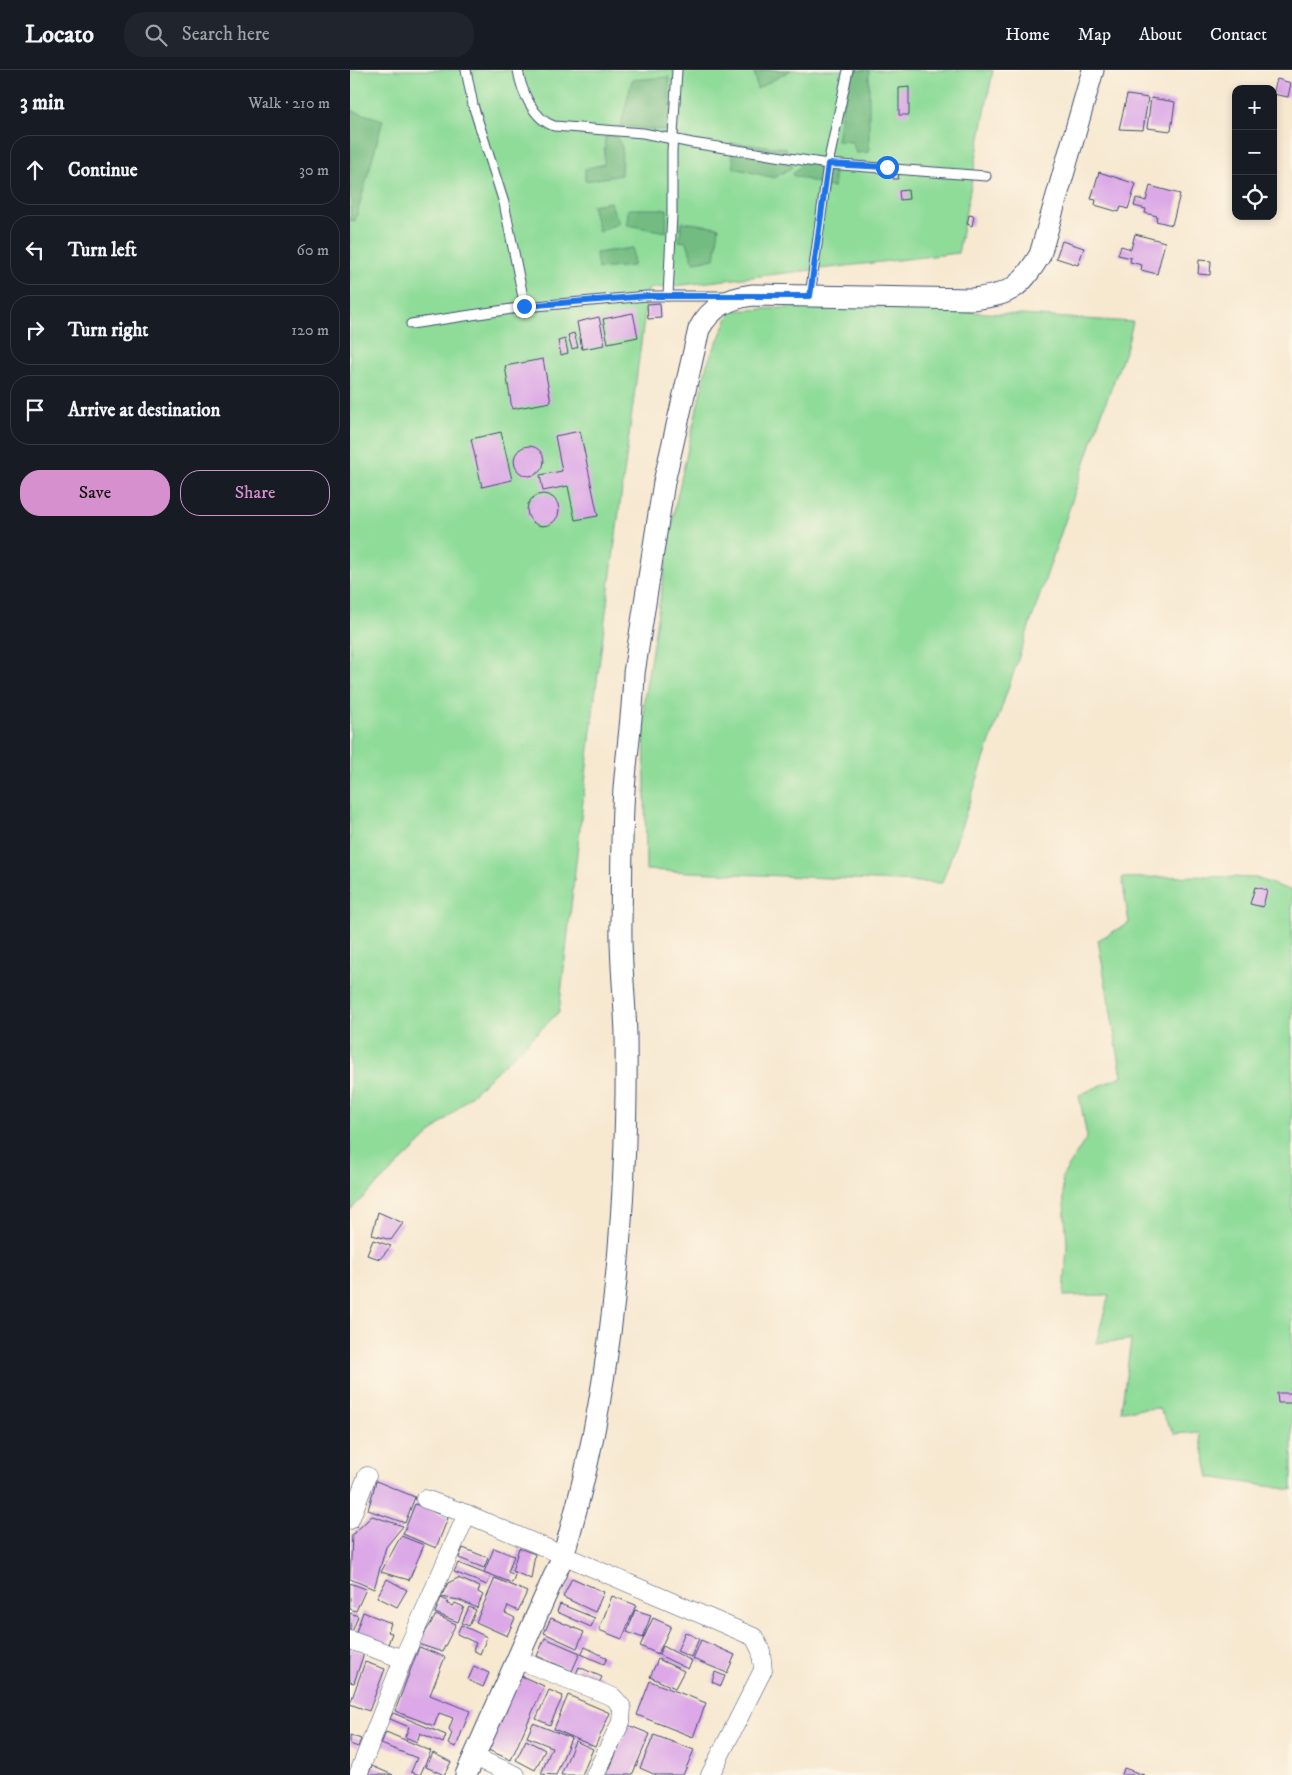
<!DOCTYPE html>
<meta charset="utf-8">
<style>
:root{--surface:#171b24;--page:#20242c;--text:#f1f3f6;--muted:#9ea1a6;--line:#363941;--accent:#d690ce}
body{margin:0;font-family:"IM FELL DW Pica",serif;background:var(--page);color:var(--text)}
.controls{position:absolute;right:15px;top:15px;display:grid;overflow:hidden;border-radius:10px;box-shadow:0 2px 8px #0003}
.controls button{width:45px;height:45px;display:grid;place-items:center;padding:0;border:0;border-bottom:1px solid var(--line);background:var(--surface);color:var(--text);font:25px sans-serif}
.stop{position:absolute;width:15px;height:15px;margin:-11px;border:4px solid #1a73e8;border-radius:50%;background:#fff}
.stop.end{background:#1a73e8;border-color:#fff;box-shadow:0 1px 5px #0008}
.list{margin:0;padding:0;list-style:none}
h2{display:flex;justify-content:space-between;align-items:center;height:65px;margin:0;padding:0 20px;font-size:21px}
h2 small{font-size:16px;font-weight:400;color:var(--muted)}
.list li{display:grid;grid-template-columns:32px 1fr auto;gap:15px;align-items:center;box-sizing:border-box;height:70px;margin:0 10px 10px;padding:0 10px;border:1px solid var(--line);border-radius:20px}
.list b{display:block;font-size:19px;white-space:nowrap}
.list em{font-size:16px;font-style:normal;color:var(--muted)}
.actions{display:flex;gap:10px;padding:15px 20px}
.actions a{flex:1;padding:11px 0;border:1px solid var(--accent);border-radius:20px;text-align:center;font-size:18px;color:var(--accent)}
.actions .main{background:var(--accent);color:#111}
.icon{flex:none;width:28px;height:28px;fill:none;stroke:currentColor;stroke-width:2;stroke-linecap:round;stroke-linejoin:round}
.map{position:relative;flex:none;width:942px;height:1705px;overflow:hidden}
header{display:flex;align-items:center;gap:30px;box-sizing:border-box;height:70px;padding:0 25px;background:var(--surface);border-bottom:1px solid var(--line)}
header strong{font-size:24px}
nav{display:flex;gap:28px;margin-inline-start:auto;font-size:18px}
.search{width:350px;height:45px;background:var(--page);display:flex;align-items:center;gap:12px;box-sizing:border-box;padding:0 18px;border-radius:20px;color:var(--muted);font-size:19px}
main{display:flex}
aside{flex:1;background:var(--surface)}
.map>svg:first-child{display:block}
</style>
<header>
<strong>Locato</strong>
<div class="search"><svg class="icon" aria-label="search" viewBox="0 0 24 24"><circle cx="10" cy="10" r="6"/><path d="M15 15l6 6"/></svg>Search here</div>
<nav><a>Home</a><a>Map</a><a>About</a><a>Contact</a></nav>
</header>
<main>
<aside>
<h2>3 min<small>Walk · 210 m</small></h2>
<ul class="list">
<li><svg class="icon" aria-label="ahead" viewBox="0 0 24 24"><path d="M12 20V5M6 11l6-6 6 6"/></svg><div><b>Continue</b></div><em>30 m</em></li>
<li><svg class="icon" aria-label="left" viewBox="0 0 24 24"><path d="M17 20v-9H6M10 6l-5 5 5 5"/></svg><div><b>Turn left</b></div><em>60 m</em></li>
<li><svg class="icon" aria-label="right" viewBox="0 0 24 24"><path d="M7 20v-9h11M14 6l5 5-5 5"/></svg><div><b>Turn right</b></div><em>120 m</em></li>
<li><svg class="icon" aria-label="arrive" viewBox="0 0 24 24"><path d="M6 21V4h12l-3 4 3 4H6"/></svg><div><b>Arrive at destination</b></div></li>
</ul>
<div class="actions"><a class="main">Save</a><a>Share</a></div>
</aside>
<div class="map">
<svg width="942" height="1705" viewBox="0 0 942 1705">
<rect width="100%" height="100%" fill="#fcf5e5"/>
<filter id="ink" filterUnits="userSpaceOnUse"><feTurbulence type="fractalNoise" baseFrequency=".02" numOctaves="2"/><feDisplacementMap in="SourceGraphic" scale="10" xChannelSelector="R" yChannelSelector="G"/><feConvolveMatrix kernelMatrix="1 2 1 2 8 2 1 2 1" color-interpolation-filters="sRGB"/></filter>
<filter id="wash" filterUnits="userSpaceOnUse"><feTurbulence type="fractalNoise" baseFrequency=".0096" numOctaves="4" result="noise"/><feDisplacementMap in="SourceGraphic" scale="20" xChannelSelector="R" yChannelSelector="G"/><feGaussianBlur stdDeviation="1.12" result="paint"/><feColorMatrix in="noise" values="0 0 0 0 0 0 0 0 0 0 0 0 0 0 0 0 0 1.4 0 .05"/><feComposite in="paint" operator="in"/></filter>
<g filter="url(#wash)">
<rect width="100%" height="100%" fill="#f7e8d0"/>
<g fill="#8fdc99" stroke="#55867c">
<path d="M0 0H643L608 183 298 219 244 634 209 942 0 1140Z"/>
<path d="M495 234 783 252 777 276 750 348 592 813 296 800 294 630 325 436 357 294 381 241Z"/>
<path d="M853 806 906 808 942 821V1420L859 1407 849 1362 825 1364 808 1338 771 1341 781 1270 746 1273 759 1225 714 1226 717 1174 712 1107 737 1067 729 1025 772 1006 748 870 779 853 772 808Z"/>
</g>
<g fill="#73bc81" stroke="#477670">
<path d="M404 0H441L407 19Z"/>
<path d="M498 0H519V82L506 83 502 72 487 71Z"/>
<path d="M319 7 320 61 271 56 282 10Z"/>
<path d="M0 40 33 50 5 151 0 150Z"/>
<path d="M266 66 272 77 271 105 235 111V99L254 94 255 67Z"/>
<path d="M381 73 436 78 442 97 424 108 384 98Z"/>
<path d="M457 88 486 90 483 118 442 105Z"/>
<path d="M260 132 269 153 249 162 242 135Z"/>
<path d="M278 139H317L316 162 277 155Z"/>
<path d="M332 152 369 157 365 189 343 192 337 172 329 171Z"/>
<path d="M283 178V196L248 199 246 183Z"/>
</g>
<g id="blocks">
<g fill="#dca8e7">
<path d="M927 9 941 13 938 27 923 24Z"/>
<path d="M559 17V45H549V18Z"/>
<path d="M777 25 798 28 793 60 769 59Z"/>
<path d="M801 28 825 32 821 61 797 58Z"/>
<path d="M749 102 786 114 778 139 771 137 769 142 745 135 746 130 741 129Z"/>
<path d="M543 104H549L548 109H543Z"/>
<path d="M800 116 830 124 822 155 806 151 807 146 795 143 796 139 784 136 786 128 796 131Z"/>
<path d="M558 120 559 129 550 130 549 121Z"/>
<path d="M619 145 624 146 622 156 617 154Z"/>
<path d="M785 164 815 172 807 204 791 200 792 195 780 192 781 188 768 185 771 176 781 179Z"/>
<path d="M712 171 734 178 728 195 706 188Z"/>
<path d="M849 190 861 191 860 205 848 204Z"/>
<path d="M310 233 311 248 298 249 297 234Z"/>
<path d="M283 243 288 267 258 273 253 249Z"/>
<path d="M249 247 255 275 232 279 227 252Z"/>
<path d="M224 263 228 277 222 279 218 265Z"/>
<path d="M215 269 218 283 211 285 208 271Z"/>
<path d="M193 289 201 332 162 339 155 296Z"/>
<path d="M230 361 248 446 225 450 218 416 193 421 190 405 212 401 205 366Z"/>
<path d="M151 362 162 410 132 417 121 369Z"/>
<circle cx="179" cy="391" r="15"/>
<circle cx="193" cy="440" r="16"/>
<path d="M905 817 917 820 913 837 900 834Z"/>
<path d="M28 1142 53 1153 41 1170 22 1165Z"/>
<path d="M23 1170 41 1176 30 1189 17 1185Z"/>
<path d="M927 1323H942V1333H928Z"/>
<path d="M26 1411 65 1427 55 1453 18 1440Z"/>
<path d="M65 1434 98 1448 86 1478 53 1464Z"/>
<path d="M22 1446 53 1456 36 1477 24 1519 0 1509 2 1465Z"/>
<path d="M51 1466 74 1475 59 1510 31 1502Z"/>
<path d="M113 1478 138 1488 134 1498 109 1488Z"/>
<path d="M144 1478 164 1486 158 1502 165 1505 162 1513 134 1502Z"/>
<path d="M169 1478 185 1484 181 1509 162 1501Z"/>
<path d="M108 1493 141 1506 137 1515 104 1502Z"/>
<path d="M108 1508 130 1517 128 1522 133 1525 127 1538 109 1530 91 1527 98 1513Z"/>
<path d="M145 1508 177 1522 168 1541 158 1536 155 1543 165 1548 157 1566 126 1552Z"/>
<path d="M222 1508 254 1522 245 1542 213 1527Z"/>
<path d="M37 1509 57 1520 47 1537 27 1527Z"/>
<path d="M0 1513 16 1519 6 1541 0 1539Z"/>
<path d="M262 1526 286 1535 272 1569 249 1560Z"/>
<path d="M91 1528 98 1531 97 1534 103 1536 105 1533 114 1537 108 1552 85 1543Z"/>
<path d="M210 1534 245 1548 241 1557 207 1542Z"/>
<path d="M119 1537 126 1540 119 1556 112 1553Z"/>
<path d="M285 1540 301 1545 293 1568 277 1562Z"/>
<path d="M13 1542 41 1553 38 1562 42 1563 36 1580 4 1568Z"/>
<path d="M0 1543 8 1546 0 1568Z"/>
<path d="M86 1545 106 1554 92 1582 68 1574Z"/>
<path d="M201 1548 234 1562 227 1578 194 1563Z"/>
<path d="M303 1548 321 1556 308 1584 290 1576Z"/>
<path d="M111 1555 137 1567 130 1584 123 1580 126 1573 107 1564Z"/>
<path d="M335 1562 349 1569 341 1587 327 1581Z"/>
<path d="M195 1568 230 1583 222 1601 187 1586Z"/>
<path d="M351 1570 385 1585 377 1603 343 1589Z"/>
<path d="M313 1576 342 1591 338 1599 309 1585Z"/>
<path d="M69 1577 95 1587 80 1625 120 1641 106 1677 98 1674 102 1663 99 1659 103 1648 89 1643 84 1656 45 1641Z"/>
<path d="M235 1577 257 1588 254 1594 231 1584Z"/>
<path d="M0 1578 14 1583 4 1613 0 1612Z"/>
<path d="M308 1589 334 1601 325 1618 300 1607Z"/>
<path d="M15 1592 35 1599 19 1641 0 1634Z"/>
<path d="M124 1596 139 1603 133 1617 118 1610Z"/>
<path d="M229 1597 252 1607 249 1613 226 1604Z"/>
<path d="M365 1602 375 1606 371 1616 362 1612Z"/>
<path d="M169 1605 194 1616 161 1690 136 1679Z"/>
<path d="M300 1611 356 1633 343 1667 287 1645Z"/>
<path d="M199 1620 213 1626 200 1655 186 1649Z"/>
<path d="M218 1625 260 1643 245 1677 204 1659Z"/>
<path d="M43 1643 96 1665 93 1673 70 1663 67 1672 55 1667 59 1657 40 1649Z"/>
<path d="M183 1653 221 1668 206 1705 191 1704 202 1677 177 1667Z"/>
<path d="M278 1655 300 1664 282 1705H257Z"/>
<path d="M36 1662 81 1681 70 1705 61 1702 67 1688 31 1674Z"/>
<path d="M0 1665 11 1669 8 1677 0 1674Z"/>
<path d="M304 1665 344 1680 333 1705H306L290 1698Z"/>
<path d="M176 1670 195 1680 185 1700 166 1690Z"/>
<path d="M225 1671 243 1679 232 1705H211Z"/>
<path d="M83 1683 101 1692 94 1705 76 1697Z"/>
<path d="M22 1696 43 1705H18Z"/>
<path d="M774 1698 794 1705H772Z"/>
</g>
</g>
</g>
<g filter="url(#ink)">
<use href="#blocks" fill-opacity="0" stroke="#3c4b6f" stroke-width="1"/>
<g fill="none" stroke-linecap="round" stroke-linejoin="round">
<defs>
<g id="service">
<path d="M116 0 123 35 154 133 175 237"/>
<path d="M168 0C171 20 183 49 204 56L293 63 342 73 478 94 636 106"/>
<path d="M318 226 322 144V81L327 0"/>
<path d="M460 226 478 94 498 0"/>
<path d="M61 254 175 237 297 226H376"/>
</g>
<g id="minor">
<path d="M75 1429 117 1444 404 1567 411 1581 413 1600 360 1705"/>
<path d="M0 1450 17 1406"/>
<path d="M0 1570 53 1589"/>
<path d="M166 1589 263 1627 272 1637 271 1652 245 1705"/>
<path d="M124 1687 166 1705"/>
<path d="M8 1705 53 1589 117 1444"/>
</g>
<path id="tertiary" d="M116 1705 213 1486C263 1322 278 1136 276 965 275 927 270 890 271 853 272 808 271 763 274 719 277 680 283 642 284 603L314 412 349 259C361 237 379 228 403 225L622 229C661 225 670 218 690 185L743 0"/>
</defs>
<use href="#service" stroke="#3c4b6f" stroke-width="11"/>
<use href="#minor" stroke="#3c4b6f" stroke-width="19"/>
<use href="#tertiary" stroke="#3c4b6f" stroke-width="23"/>
<use href="#service" stroke="#fff" stroke-width="9"/>
<use href="#minor" stroke="#fff" stroke-width="18"/>
<use href="#tertiary" stroke="#fff" stroke-width="21"/>
</g>
</g>
<g fill="none" stroke-linecap="round" stroke-linejoin="round" filter="url(#ink)">
<path stroke="#1a73e8" stroke-width="6" d="M174 236 297 226H460L478 94 537 97"/>
</g>
</svg>
<div class="controls">
<button>+</button>
<button>−</button>
<button><svg class="icon" aria-label="locate" viewBox="0 0 24 24"><circle cx="12" cy="12" r="6"/><path d="M12 2v4M12 18v4M2 12h4M18 12h4"/></svg></button>
</div>
<div class="stop" style="left:537px;top:97px"></div>
<div class="stop end" style="left:174px;top:236px"></div>
</div>
</main>
